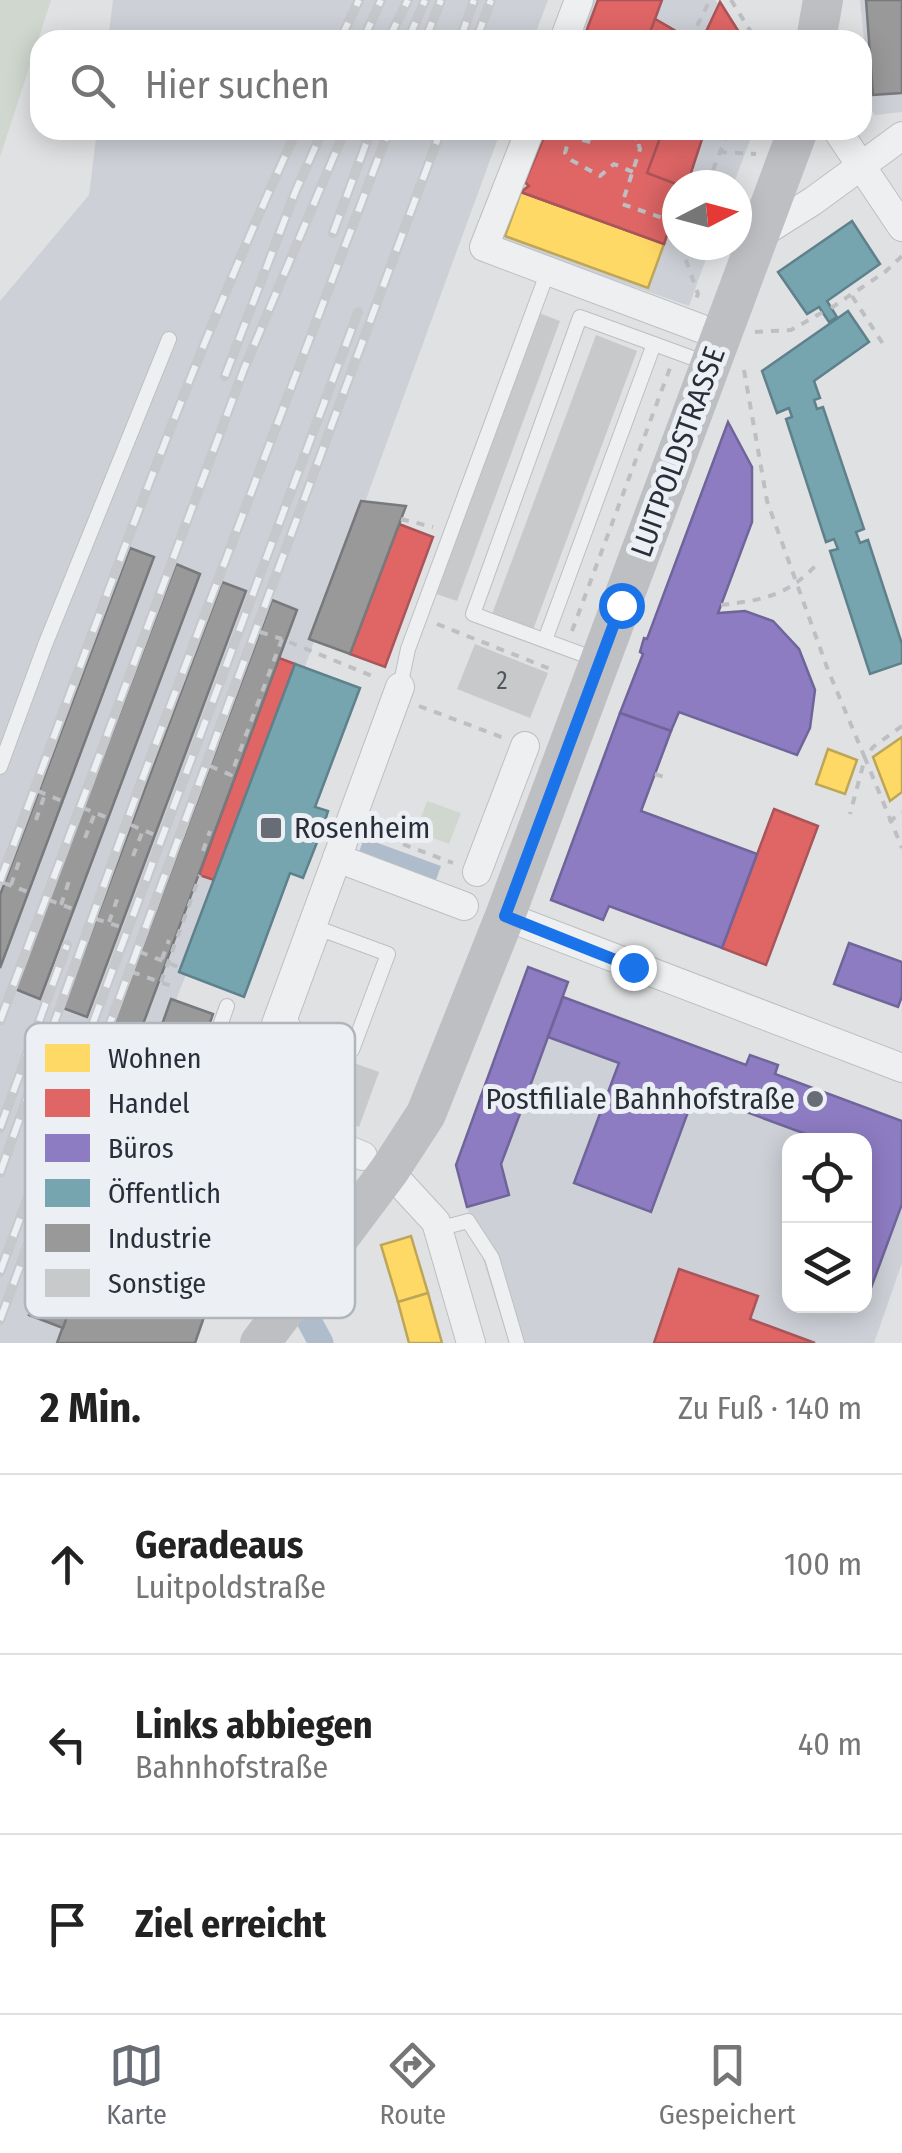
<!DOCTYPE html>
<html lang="de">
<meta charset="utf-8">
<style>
:root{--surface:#fff;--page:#f2f2f2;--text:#222;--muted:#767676;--line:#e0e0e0;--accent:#686d75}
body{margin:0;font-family:"Fira Sans Condensed",sans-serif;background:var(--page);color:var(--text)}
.controls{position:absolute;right:30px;bottom:30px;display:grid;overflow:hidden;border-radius:20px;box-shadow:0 5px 25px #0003}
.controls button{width:90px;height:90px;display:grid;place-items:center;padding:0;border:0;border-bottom:2px solid var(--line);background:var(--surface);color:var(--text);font:50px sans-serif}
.compass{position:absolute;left:662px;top:170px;width:90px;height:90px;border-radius:50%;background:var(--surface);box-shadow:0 5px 25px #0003;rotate:84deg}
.stop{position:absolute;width:30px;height:30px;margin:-22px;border:8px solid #1a73e8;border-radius:50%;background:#fff}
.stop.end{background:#1a73e8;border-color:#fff;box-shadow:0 2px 10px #0008}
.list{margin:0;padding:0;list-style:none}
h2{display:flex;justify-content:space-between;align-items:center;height:130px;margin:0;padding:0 40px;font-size:42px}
h2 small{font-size:32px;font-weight:400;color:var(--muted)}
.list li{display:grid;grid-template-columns:65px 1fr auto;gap:30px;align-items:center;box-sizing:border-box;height:180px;padding:0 40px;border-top:2px solid var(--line)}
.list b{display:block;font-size:38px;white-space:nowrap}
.list p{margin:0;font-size:32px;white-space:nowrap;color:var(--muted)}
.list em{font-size:32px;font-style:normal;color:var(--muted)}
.icon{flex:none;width:55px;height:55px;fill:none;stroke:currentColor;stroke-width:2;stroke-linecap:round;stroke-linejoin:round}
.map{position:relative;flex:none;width:902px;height:1343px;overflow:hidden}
.search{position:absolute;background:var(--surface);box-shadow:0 5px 25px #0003;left:30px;right:30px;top:30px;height:110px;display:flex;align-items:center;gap:25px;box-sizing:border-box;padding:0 35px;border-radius:30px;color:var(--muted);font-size:38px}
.sheet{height:670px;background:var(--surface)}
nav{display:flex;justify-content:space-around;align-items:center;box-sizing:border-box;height:140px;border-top:2px solid var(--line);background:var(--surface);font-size:28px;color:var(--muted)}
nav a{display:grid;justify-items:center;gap:5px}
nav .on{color:var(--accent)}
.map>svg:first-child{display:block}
</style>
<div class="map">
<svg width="902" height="1343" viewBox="0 0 902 1343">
<rect width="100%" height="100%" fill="#dfe1e3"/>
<g fill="#cdd0d6" fill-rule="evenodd">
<path d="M113 0H548L533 40H108Z"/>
<path d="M591 0H715L743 40H576Z"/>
<path d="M860 0H902V112L875 115 871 110Z"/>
<path d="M97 130H501L296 691 131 1116 57 1343H0V301L89 195Z"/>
<path d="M541 130H754L733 185H677V245H711L689 306 499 240Z"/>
<path d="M563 997 746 1065 750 1055 778 1065 775 1074 902 1121V1263L874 1343H509L467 1207 509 1194 501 1164ZM790 1140H864V1306H790Z"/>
</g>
<g fill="#cfd7cf">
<path d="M0 0H51L0 157Z"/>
<path d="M427 801 461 813 449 844 416 832Z"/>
</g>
<path fill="#afbccc" d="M364 838 441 866 436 880 359 852Z"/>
<g fill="#ffd966" stroke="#bea659" stroke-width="2.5">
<path d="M521 192 664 244 648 288 505 236Z"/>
<path d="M902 737V792L890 801 873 757Z"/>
<path d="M828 749 857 760 845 794 816 784Z"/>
<path d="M411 1236 428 1293 398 1302 381 1245Z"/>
<path d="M428 1293 442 1343H409L398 1302Z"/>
</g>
<g fill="#e06666" stroke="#a95559" stroke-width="2.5">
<path d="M598 0H662L655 19 691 40H583Z"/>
<path d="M720 2 744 40H702Z"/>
<path d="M655 19 691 40H647Z"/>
<path d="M547 130H705L687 185H677V204L664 244 521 192 529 186 525 182Z"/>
<path d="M547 130H663L647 173 679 185 677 204 664 244 521 192 529 186 525 182Z"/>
<path d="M399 524 433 537 385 667 350 654Z"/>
<path d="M279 658 295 664 214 880 199 875Z"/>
<path d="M774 809 818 826 766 965 722 948Z"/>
<path d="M679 1269 758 1296 750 1319 815 1343H654Z"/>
</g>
<g fill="#8e7cc3" stroke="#6f659a" stroke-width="2.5">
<path d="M728 422 752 467V522L718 613 745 611 773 621 799 649 815 690 810 728 797 755 679 712 671 731 620 713 643 654 640 652 644 638 647 639Z"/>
<path d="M620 713 671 731 641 811 757 854 722 948 609 906 603 920 551 900Z"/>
<path d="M849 943 902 962V996L898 1007 834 984Z"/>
<path d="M528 967 568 982 521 1111 481 1096Z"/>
<path d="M563 997 746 1065 750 1055 778 1065 775 1074 902 1121V1204L868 1296 864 1294V1140H822L695 1093 651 1212 574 1183 619 1063 548 1037Z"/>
<path d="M481 1096 521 1111 501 1164 509 1195 467 1207 456 1165Z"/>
</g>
<g fill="#76a5af" stroke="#5f818c" stroke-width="2.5">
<path d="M852 221 880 264 827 301 837 317 829 322 819 307 807 314 778 272Z"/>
<path d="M848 311 869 342 814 381 820 398 814 400 817 409 823 407 864 529 856 532 860 543 868 540 902 644V663L870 674 830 551 838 549 834 539 826 542 786 419 792 417 789 408 777 413 762 371Z"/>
<path d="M295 664 360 688 315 807 328 811 323 827 303 878 290 873 244 997 179 972Z"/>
</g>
<g fill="#999" stroke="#77797c" stroke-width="2.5">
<path d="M866 0H902V93L873 95Z"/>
<path d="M361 501 406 506 350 654 309 639Z"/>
<path d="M130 548 154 557 0 968V895Z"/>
<path d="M176 564 200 574 40 999 15 989Z"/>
<path d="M222 582 246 591 87 1017 63 1008Z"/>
<path d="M272 600 297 610 139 1035 113 1026Z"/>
<path d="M171 999 213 1014 202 1046 185 1039 170 1082 145 1073Z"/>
<path d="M150 1271 212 1294 195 1343H57L81 1277 140 1299Z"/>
<path d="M35 1297 69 1310 63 1328 29 1315Z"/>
</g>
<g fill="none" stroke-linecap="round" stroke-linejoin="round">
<path stroke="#afbccc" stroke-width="25" d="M141 1132 177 1128 218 1151 321 1343"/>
</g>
<g fill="#c7c9cb">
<path d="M539 313 560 321 457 601 436 594Z"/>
<path d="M596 335 637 351 533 630 492 614Z"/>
<path d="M475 644 548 673 530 718 457 689Z"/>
<path d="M296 1042 379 1072 359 1127 276 1097Z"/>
</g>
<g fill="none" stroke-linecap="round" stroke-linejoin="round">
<defs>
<g id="lane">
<path d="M545 640 654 344"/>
<path d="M595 659 473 614 580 317 709 364"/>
<path d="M400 687 408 649 548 271"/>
<path d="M0 767 45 645 169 339"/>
<path d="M323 930 388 954 352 1050 287 1028Z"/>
<path d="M227 1006 197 1091 257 1112"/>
<path d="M438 1229 468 1221 492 1258 517 1343"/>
</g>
<g id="street">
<path d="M564 40 579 0"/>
<path d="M530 130 484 247 721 336"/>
<path d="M837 130 902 227"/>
<path d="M759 235 813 201 902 136"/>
<path d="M337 858 464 906"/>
<path d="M477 872 525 746"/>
<path d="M505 916 902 1068"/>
<path d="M276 1024 400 687"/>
<path d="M287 1028 257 1112 363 1156"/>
<path d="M389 1171 436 1222 471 1343"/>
</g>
</defs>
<use href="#lane" stroke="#bdbfc1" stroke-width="16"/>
<use href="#street" stroke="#bdbfc1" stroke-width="30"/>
<g stroke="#bdbfc3" stroke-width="4" stroke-dasharray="8 8" stroke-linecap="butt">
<path d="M731 0 756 40"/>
<path d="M690 40 710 0"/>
<path d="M570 130 583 140 593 143 605 130"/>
<path d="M618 130 637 139"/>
<path d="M643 130 637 139 640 149 622 204 677 223"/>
<path d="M571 131 565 153 571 160 600 176 614 164 633 172"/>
<path d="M719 152 756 154"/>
<path d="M707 185 729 130"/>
<path d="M686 245 683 252 698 294 695 301"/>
<path d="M852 296 885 347"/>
<path d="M831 308 885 272 902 256"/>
<path d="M755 332 791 330 823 312"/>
<path d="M744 370 767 501 828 670 865 758 850 814"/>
<path d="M401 519 433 527"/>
<path d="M721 605C763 600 788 596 818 563"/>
<path d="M437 624 553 670"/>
<path d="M572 631 670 368"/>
<path d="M260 632 282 639"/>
<path d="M419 706 504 738"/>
<path d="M902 726 873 747 865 758 902 848"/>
<path d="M210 766 231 775 282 639 377 678"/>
<path d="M655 774 664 777"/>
<path d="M38 791 62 801"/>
<path d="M83 808 108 818"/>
<path d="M36 820 45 794"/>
<path d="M889 822 902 812"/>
<path d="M131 825 155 835"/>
<path d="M373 833 453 863"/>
<path d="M85 838 95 813"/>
<path d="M203 851 210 831"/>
<path d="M133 856 143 830"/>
<path d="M4 883 28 892"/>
<path d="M11 885 20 859"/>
<path d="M49 900 73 909"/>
<path d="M61 905 70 878"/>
<path d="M96 919 121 927"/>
<path d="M109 922 118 897"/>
<path d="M140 952 181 968"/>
<path d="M162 959 169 940"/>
<path d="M132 972 174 987"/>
<path d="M161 982 200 875"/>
</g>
<use href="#lane" stroke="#eeeff0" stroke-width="14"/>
<use href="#street" stroke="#eeeff0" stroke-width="28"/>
<g stroke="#bdbfc3" stroke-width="40">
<path d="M816 40 823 0"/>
<path d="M260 1343 389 1171 426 1114 505 916 798 130"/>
</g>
<defs>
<g id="rail">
<path d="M340 40 359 0"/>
<path d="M363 40 381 0"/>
<path d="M388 40 408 0"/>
<path d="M408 40 425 0"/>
<path d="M425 40 441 0"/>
<path d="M460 40 474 0"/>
<path d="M476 40 491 0"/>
<path d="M333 233 371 130"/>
<path d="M225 376 296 190 323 130"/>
<path d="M0 881C95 629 184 374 297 130"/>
<path d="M0 1021 244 369 345 130"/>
<path d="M0 1128 67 945"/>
<path d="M0 1173 140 785 389 130"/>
<path d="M0 1272 358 312"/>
<path d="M0 1320 441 130"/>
</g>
</defs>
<use href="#rail" stroke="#c7c8cb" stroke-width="10"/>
<use href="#rail" stroke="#eceff3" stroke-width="6" stroke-dasharray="19" stroke-linecap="butt"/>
</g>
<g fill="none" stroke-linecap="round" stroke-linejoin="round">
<path stroke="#1a73e8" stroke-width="12" d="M621 605 505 916 633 967"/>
</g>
<g fill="#686d75" stroke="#eceff3" stroke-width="4">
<rect x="259" y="816" width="24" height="24" rx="5"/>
<circle cx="815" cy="1099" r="10"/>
</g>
<g text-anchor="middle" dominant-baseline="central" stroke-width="10" stroke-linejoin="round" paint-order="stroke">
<g font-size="25" fill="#50565f">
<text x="502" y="681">2</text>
</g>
<g font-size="30" fill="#282e3a" stroke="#eceff3">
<text transform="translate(678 452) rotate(-70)">LUITPOLDSTRASSE</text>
</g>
<g font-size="30" fill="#282e3a" stroke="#eceff3" text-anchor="start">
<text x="294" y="828">Rosenheim</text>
<text x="795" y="1099" text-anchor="end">Postfiliale Bahnhofstraße</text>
</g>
</g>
<rect x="25" y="1023" width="330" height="295" rx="15" fill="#eceff3" stroke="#b1b5bc" stroke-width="2.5"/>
<rect x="45" y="1044" width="45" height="28" fill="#ffd966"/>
<rect x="45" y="1089" width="45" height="28" fill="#e06666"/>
<rect x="45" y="1134" width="45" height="28" fill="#8e7cc3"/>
<rect x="45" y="1179" width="45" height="28" fill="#76a5af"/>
<rect x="45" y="1224" width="45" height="28" fill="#999"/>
<rect x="45" y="1269" width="45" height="28" fill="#c7c9cb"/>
<g font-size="28" fill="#282e3a">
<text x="108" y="1068">Wohnen</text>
<text x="108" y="1113">Handel</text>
<text x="108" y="1158">Büros</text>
<text x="108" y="1203">Öffentlich</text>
<text x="108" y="1248">Industrie</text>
<text x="108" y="1293">Sonstige</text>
</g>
</svg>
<div class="controls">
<button><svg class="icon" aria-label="locate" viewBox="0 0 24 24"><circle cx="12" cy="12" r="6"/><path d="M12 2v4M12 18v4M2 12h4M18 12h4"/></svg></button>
<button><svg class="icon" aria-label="layers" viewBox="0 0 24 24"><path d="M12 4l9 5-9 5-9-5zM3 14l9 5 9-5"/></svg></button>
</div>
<svg class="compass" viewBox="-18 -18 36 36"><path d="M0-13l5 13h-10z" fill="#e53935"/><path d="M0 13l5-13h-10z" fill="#767676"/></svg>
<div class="stop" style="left:621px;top:605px"></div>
<div class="stop end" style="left:633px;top:967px"></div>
<div class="search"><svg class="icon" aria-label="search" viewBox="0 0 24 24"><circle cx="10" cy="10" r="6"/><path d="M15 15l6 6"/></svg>Hier suchen</div>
</div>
<section class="sheet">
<h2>2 Min.<small>Zu Fuß · 140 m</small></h2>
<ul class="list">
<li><svg class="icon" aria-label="ahead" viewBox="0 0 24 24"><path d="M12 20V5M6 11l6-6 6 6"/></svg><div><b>Geradeaus</b><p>Luitpoldstraße</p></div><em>100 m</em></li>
<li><svg class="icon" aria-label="left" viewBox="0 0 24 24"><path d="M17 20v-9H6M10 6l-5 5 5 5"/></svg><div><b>Links abbiegen</b><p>Bahnhofstraße</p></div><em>40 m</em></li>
<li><svg class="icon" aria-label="arrive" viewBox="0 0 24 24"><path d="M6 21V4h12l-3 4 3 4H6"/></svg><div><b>Ziel erreicht</b></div></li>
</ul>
</section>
<nav>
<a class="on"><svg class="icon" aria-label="map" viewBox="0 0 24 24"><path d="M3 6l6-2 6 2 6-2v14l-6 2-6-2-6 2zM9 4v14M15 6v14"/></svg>Karte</a>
<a><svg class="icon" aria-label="directions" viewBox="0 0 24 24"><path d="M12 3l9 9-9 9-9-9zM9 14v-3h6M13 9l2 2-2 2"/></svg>Route</a>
<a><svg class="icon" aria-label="saved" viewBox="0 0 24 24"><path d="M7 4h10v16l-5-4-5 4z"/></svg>Gespeichert</a>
</nav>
